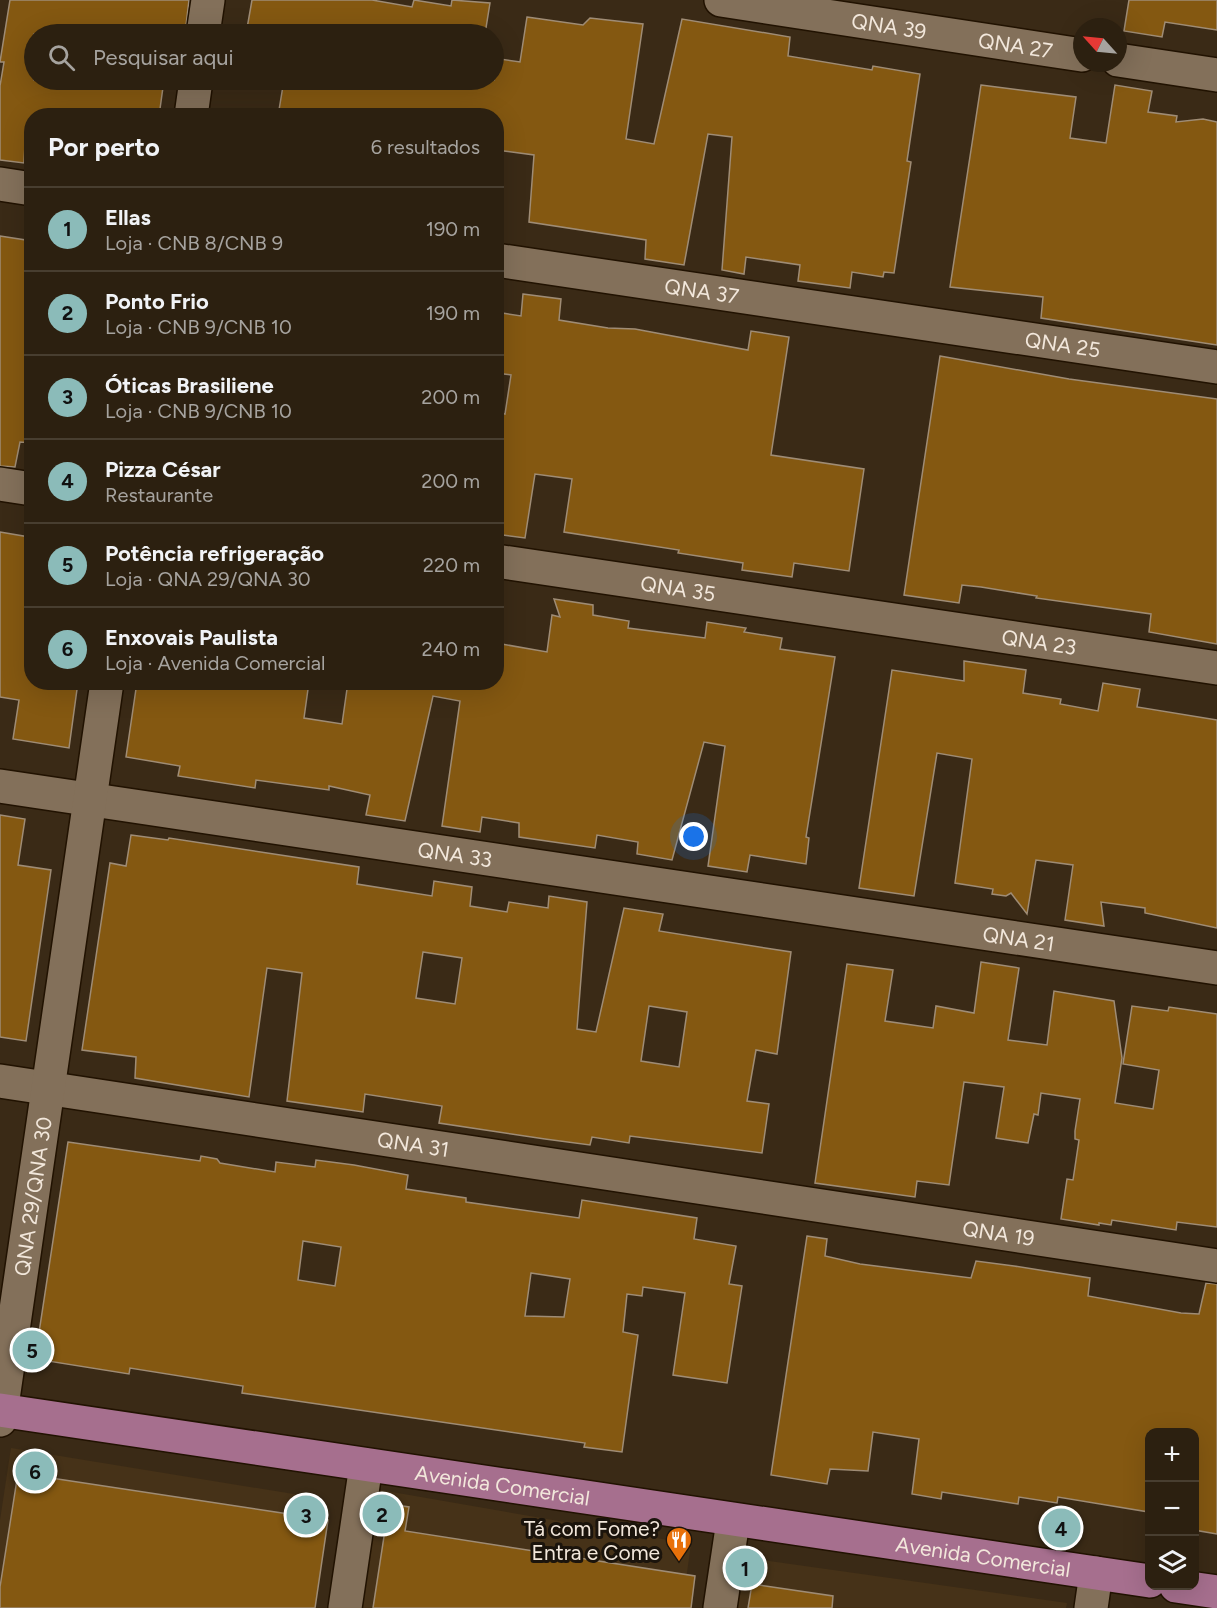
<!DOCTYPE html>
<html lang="pt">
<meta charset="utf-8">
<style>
:root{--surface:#2c2010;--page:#342819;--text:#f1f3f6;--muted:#a6a39f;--line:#483e30;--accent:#8bbbb9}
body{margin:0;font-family:Figtree,sans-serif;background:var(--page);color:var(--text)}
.controls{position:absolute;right:18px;bottom:18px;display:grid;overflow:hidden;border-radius:12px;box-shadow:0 6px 24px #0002}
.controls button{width:54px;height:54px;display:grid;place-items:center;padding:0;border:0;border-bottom:2px solid var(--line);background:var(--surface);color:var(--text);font:30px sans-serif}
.compass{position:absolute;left:1073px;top:18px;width:54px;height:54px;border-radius:50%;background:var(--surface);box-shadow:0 6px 24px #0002;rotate:297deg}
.you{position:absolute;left:694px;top:837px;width:21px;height:21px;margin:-15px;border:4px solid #fff;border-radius:50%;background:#1a73e8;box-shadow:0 0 0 9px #1a73e833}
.badge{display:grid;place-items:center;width:39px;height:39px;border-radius:50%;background:var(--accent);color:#111;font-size:20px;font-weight:700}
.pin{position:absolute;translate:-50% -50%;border:3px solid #fff;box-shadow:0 2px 6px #0006}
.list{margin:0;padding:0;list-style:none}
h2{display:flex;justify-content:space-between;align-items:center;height:78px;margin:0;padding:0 24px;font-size:26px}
h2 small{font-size:20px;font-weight:400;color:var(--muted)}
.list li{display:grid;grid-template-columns:39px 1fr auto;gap:18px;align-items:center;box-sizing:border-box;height:84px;padding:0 24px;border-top:2px solid var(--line)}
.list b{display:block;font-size:22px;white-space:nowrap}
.list p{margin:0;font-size:20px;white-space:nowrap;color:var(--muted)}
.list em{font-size:20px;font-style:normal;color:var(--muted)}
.icon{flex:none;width:33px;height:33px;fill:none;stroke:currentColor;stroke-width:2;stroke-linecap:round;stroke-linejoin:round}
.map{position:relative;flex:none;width:1217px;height:1608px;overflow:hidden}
.search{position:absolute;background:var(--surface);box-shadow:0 6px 24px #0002;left:24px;top:24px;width:480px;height:66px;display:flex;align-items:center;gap:15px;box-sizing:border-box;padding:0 21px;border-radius:33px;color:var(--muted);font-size:22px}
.panel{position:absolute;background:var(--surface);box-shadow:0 6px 24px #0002;left:24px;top:108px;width:480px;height:582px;border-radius:24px}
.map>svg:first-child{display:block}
</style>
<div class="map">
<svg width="1217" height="1608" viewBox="0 0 1217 1608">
<rect width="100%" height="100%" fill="#3a2a16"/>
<g fill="#463218">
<path d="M11 1448 318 1498 302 1608H0V1520Z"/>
<path d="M369 1488 691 1544 682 1608H352Z"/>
<path d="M734 1556 1067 1603 1066 1608H727Z"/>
</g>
<g fill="#845811" stroke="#9f8c75" stroke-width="1.5" fill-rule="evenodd">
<path d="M10 0H189L185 34H34V80H164L159 116H32V146L25 145 24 163 0 160V86L4 62H0Z"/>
<path d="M252 0H372L412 7 414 0 451 6 452 0 490 3 485 34H246Z"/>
<path d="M1129 0H1217V30L1165 22 1162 37 1124 31Z"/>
<path d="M527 17 583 25 590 18 643 24 626 139 654 144 682 19 790 37 788 56 872 70 873 66 920 74 907 161 911 162 894 273 884 272 883 277 852 272 850 288 798 281 800 265 746 257 744 274 722 270 732 137 708 134 684 265 645 259 646 240 529 222 534 155 496 150V116H278L284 80H494V58L520 62Z"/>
<path d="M981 85 1076 97 1070 138 1106 143 1115 85 1152 91 1148 112 1177 116 1176 122 1203 119 1217 122V345L1041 318 1043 297 950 287Z"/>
<path d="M0 236 32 241V443L20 442 15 467 0 466Z"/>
<path d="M523 294 561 299 559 320 608 328 635 329 748 350 751 331 789 337 771 455 864 469 849 571 794 563 792 577 742 570 743 563 678 553 679 550 564 532 572 479 535 474 525 538 496 534V412L505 414 511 375 496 373V312L521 316Z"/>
<path d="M940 356 1069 379 1217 399V644L1149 632 1151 614 1036 598 1037 596 981 587 962 585 959 603 904 595Z"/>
<path d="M0 532 29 537V541L32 542V682H78L69 748 13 739 19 700 0 697Z"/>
<path d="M554 599 593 605V615L629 621 628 628 705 638 707 622 746 628 744 632 782 638 780 649 835 657 806 837 809 838 806 864 750 855 747 872 708 866 725 746 704 742 672 860 637 854 638 842 597 835 595 848 519 837V823L482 817 480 832 442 826 460 701 433 696 405 821 366 815 370 795 329 786V790L256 780 255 788 178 776 180 766 126 757 137 682 165 687 171 682H309L304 718 342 724 348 682H496V643L547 652 552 615 560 617Z"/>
<path d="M964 661 1026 670 1023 693 1061 699 1060 704 1098 711 1103 683 1140 689 1137 707 1217 720V928L1145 913V908L1101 902 1104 926 1065 920 1073 865 1036 860 1027 914 1011 893 1006 896 992 894 993 889 955 883 972 759 937 753 914 896 859 888 892 670 964 681Z"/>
<path d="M0 815 25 819 18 865 51 870 26 1041 0 1037Z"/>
<path d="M131 835 168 840 169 838 359 867 357 884 432 896 434 881 472 887 470 906 507 912 509 902 548 908 549 896 587 902 577 1029 596 1032 624 908 663 914 659 931 791 952 777 1054 756 1050 747 1101 769 1104 762 1153 630 1136 629 1143 592 1137 590 1145 545 1139 439 1123 442 1106 365 1094 363 1112 287 1101 302 973 267 968 249 1097 135 1078 136 1057 82 1050 110 863 126 866ZM423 952 462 958 455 1004 416 998ZM649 1006 687 1012 679 1067 641 1061Z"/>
<path d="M981 962 1019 968 1008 1040 1047 1045 1054 991 1114 1001 1122 1058 1115 1103 1153 1109 1159 1070 1123 1064 1132 1006 1168 1011 1169 1007 1217 1014V1227L1177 1222 1176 1230 1112 1220 1111 1225 1099 1223V1225L1061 1219 1067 1179 1073 1180 1079 1140 1075 1139V1131L1080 1099 1041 1093 1038 1115 1034 1114 1028 1143 996 1138 1004 1087 964 1082 949 1185 917 1181 915 1197 815 1183 847 964 893 970 885 1021 933 1028 936 1006 974 1013Z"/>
<path d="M68 1142 200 1161 201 1156 217 1159 220 1163 275 1172 276 1162 315 1167 316 1160 354 1165 408 1175 406 1189 466 1198V1202L579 1218 582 1200 697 1218 694 1239 736 1246 729 1284 742 1286 727 1383 673 1375 685 1293 643 1287 642 1296 627 1294 623 1332 638 1335 622 1452 584 1447 585 1443 242 1393 243 1386 130 1368 129 1374 35 1359ZM303 1241 341 1247 335 1286 298 1280ZM531 1273 570 1279 564 1317 525 1316Z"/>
<path d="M807 1236 827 1239 825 1256 860 1264 971 1278 976 1261 1014 1266 1090 1278 1088 1296 1181 1313 1199 1314 1206 1283 1217 1284V1534L1194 1530V1432H1149V1512L1058 1497 1057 1503 1019 1497 1018 1504 942 1492 941 1499 912 1494 919 1439 873 1432 868 1471 830 1469 827 1484 771 1475Z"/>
<path d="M18 1473 328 1520 315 1608H0V1587Z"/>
<path d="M389 1504 409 1507 405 1531 695 1576 691 1608H373Z"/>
<path d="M752 1584 833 1596 832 1608H748Z"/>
</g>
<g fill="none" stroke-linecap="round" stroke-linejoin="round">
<defs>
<g id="minor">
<path id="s1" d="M721 0 1082 55"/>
<path d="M203 34 208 0"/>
<path d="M1118 60 1217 75"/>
<path d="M191 116 196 80"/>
<path d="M0 184 32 189"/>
<path id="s2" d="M496 260 1217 367"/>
<path d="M0 484 32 489"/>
<path id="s3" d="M496 561 1217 668"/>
<path id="s4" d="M0 786 1217 968"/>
<path id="s5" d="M0 1081 1217 1266"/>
<path id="s6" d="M0 1420 107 682"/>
<path d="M345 1608 366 1465"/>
<path d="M720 1608 733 1521"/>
<path d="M1091 1608 1096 1573"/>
</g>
<g id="major">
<path id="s7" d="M0 1410 1150 1581"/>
<path d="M1176 1586 1217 1592"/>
</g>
</defs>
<use href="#minor" stroke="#211201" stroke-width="36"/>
<use href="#major" stroke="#211201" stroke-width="36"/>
<use href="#minor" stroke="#83705a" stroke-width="33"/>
<use href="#major" stroke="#a66f8e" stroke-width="33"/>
</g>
<defs>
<symbol id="restaurant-pin" viewBox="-11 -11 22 30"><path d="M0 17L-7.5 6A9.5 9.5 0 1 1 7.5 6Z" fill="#e8710a" stroke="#1b140c"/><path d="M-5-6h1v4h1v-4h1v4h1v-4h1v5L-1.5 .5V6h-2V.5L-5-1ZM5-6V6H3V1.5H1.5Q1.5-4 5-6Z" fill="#fff"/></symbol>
</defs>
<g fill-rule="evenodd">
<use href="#restaurant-pin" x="664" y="1525" width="30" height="40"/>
</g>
<g text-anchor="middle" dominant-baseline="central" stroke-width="6" stroke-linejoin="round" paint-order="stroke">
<g font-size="21" fill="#f2e7db" stroke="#1b140c">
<text stroke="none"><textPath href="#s1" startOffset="170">QNA 39</textPath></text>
<text stroke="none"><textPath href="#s1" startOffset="298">QNA 27</textPath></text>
<text stroke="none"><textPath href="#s2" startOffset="208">QNA 37</textPath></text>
<text stroke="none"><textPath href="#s2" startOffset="573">QNA 25</textPath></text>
<text stroke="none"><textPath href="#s3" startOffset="184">QNA 35</textPath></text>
<text stroke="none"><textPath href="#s3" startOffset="549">QNA 23</textPath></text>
<text stroke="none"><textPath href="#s4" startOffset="460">QNA 33</textPath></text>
<text stroke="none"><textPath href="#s4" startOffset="1030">QNA 21</textPath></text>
<text stroke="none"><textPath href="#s5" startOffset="418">QNA 31</textPath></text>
<text stroke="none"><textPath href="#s6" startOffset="226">QNA 29/QNA 30</textPath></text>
<text stroke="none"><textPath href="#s5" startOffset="1010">QNA 19</textPath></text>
<text stroke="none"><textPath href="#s7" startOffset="508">Avenida Comercial</textPath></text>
<text stroke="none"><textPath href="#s7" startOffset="994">Avenida Comercial</textPath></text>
</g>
<g font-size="21" fill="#f2e7db" stroke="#1b140c" text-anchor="end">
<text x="660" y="1528">Tá com Fome?<tspan x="660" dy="24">Entra e Come</tspan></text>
</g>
</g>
</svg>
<div class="controls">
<button>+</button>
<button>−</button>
<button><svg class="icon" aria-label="layers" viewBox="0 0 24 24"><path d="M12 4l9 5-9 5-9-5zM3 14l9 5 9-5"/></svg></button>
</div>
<svg class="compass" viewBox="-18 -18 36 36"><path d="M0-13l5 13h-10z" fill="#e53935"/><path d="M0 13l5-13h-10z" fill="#a6a39f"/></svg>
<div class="you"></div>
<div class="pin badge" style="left:745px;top:1568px">1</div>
<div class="pin badge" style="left:382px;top:1514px">2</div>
<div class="pin badge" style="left:306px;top:1515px">3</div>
<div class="pin badge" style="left:1061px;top:1528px">4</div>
<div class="pin badge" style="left:32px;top:1350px">5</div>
<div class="pin badge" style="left:35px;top:1471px">6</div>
<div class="search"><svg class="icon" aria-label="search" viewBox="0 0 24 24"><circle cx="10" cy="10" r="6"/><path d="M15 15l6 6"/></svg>Pesquisar aqui</div>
<section class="panel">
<h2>Por perto<small>6 resultados</small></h2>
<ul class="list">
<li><span class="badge">1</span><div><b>Ellas</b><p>Loja · CNB 8/CNB 9</p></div><em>190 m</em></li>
<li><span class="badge">2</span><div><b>Ponto Frio</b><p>Loja · CNB 9/CNB 10</p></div><em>190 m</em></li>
<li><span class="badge">3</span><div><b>Óticas Brasiliene</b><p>Loja · CNB 9/CNB 10</p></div><em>200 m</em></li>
<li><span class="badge">4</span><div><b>Pizza César</b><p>Restaurante</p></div><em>200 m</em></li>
<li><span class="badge">5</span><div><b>Potência refrigeração</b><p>Loja · QNA 29/QNA 30</p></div><em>220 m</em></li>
<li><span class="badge">6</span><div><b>Enxovais Paulista</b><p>Loja · Avenida Comercial</p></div><em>240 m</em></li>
</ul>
</section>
</div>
